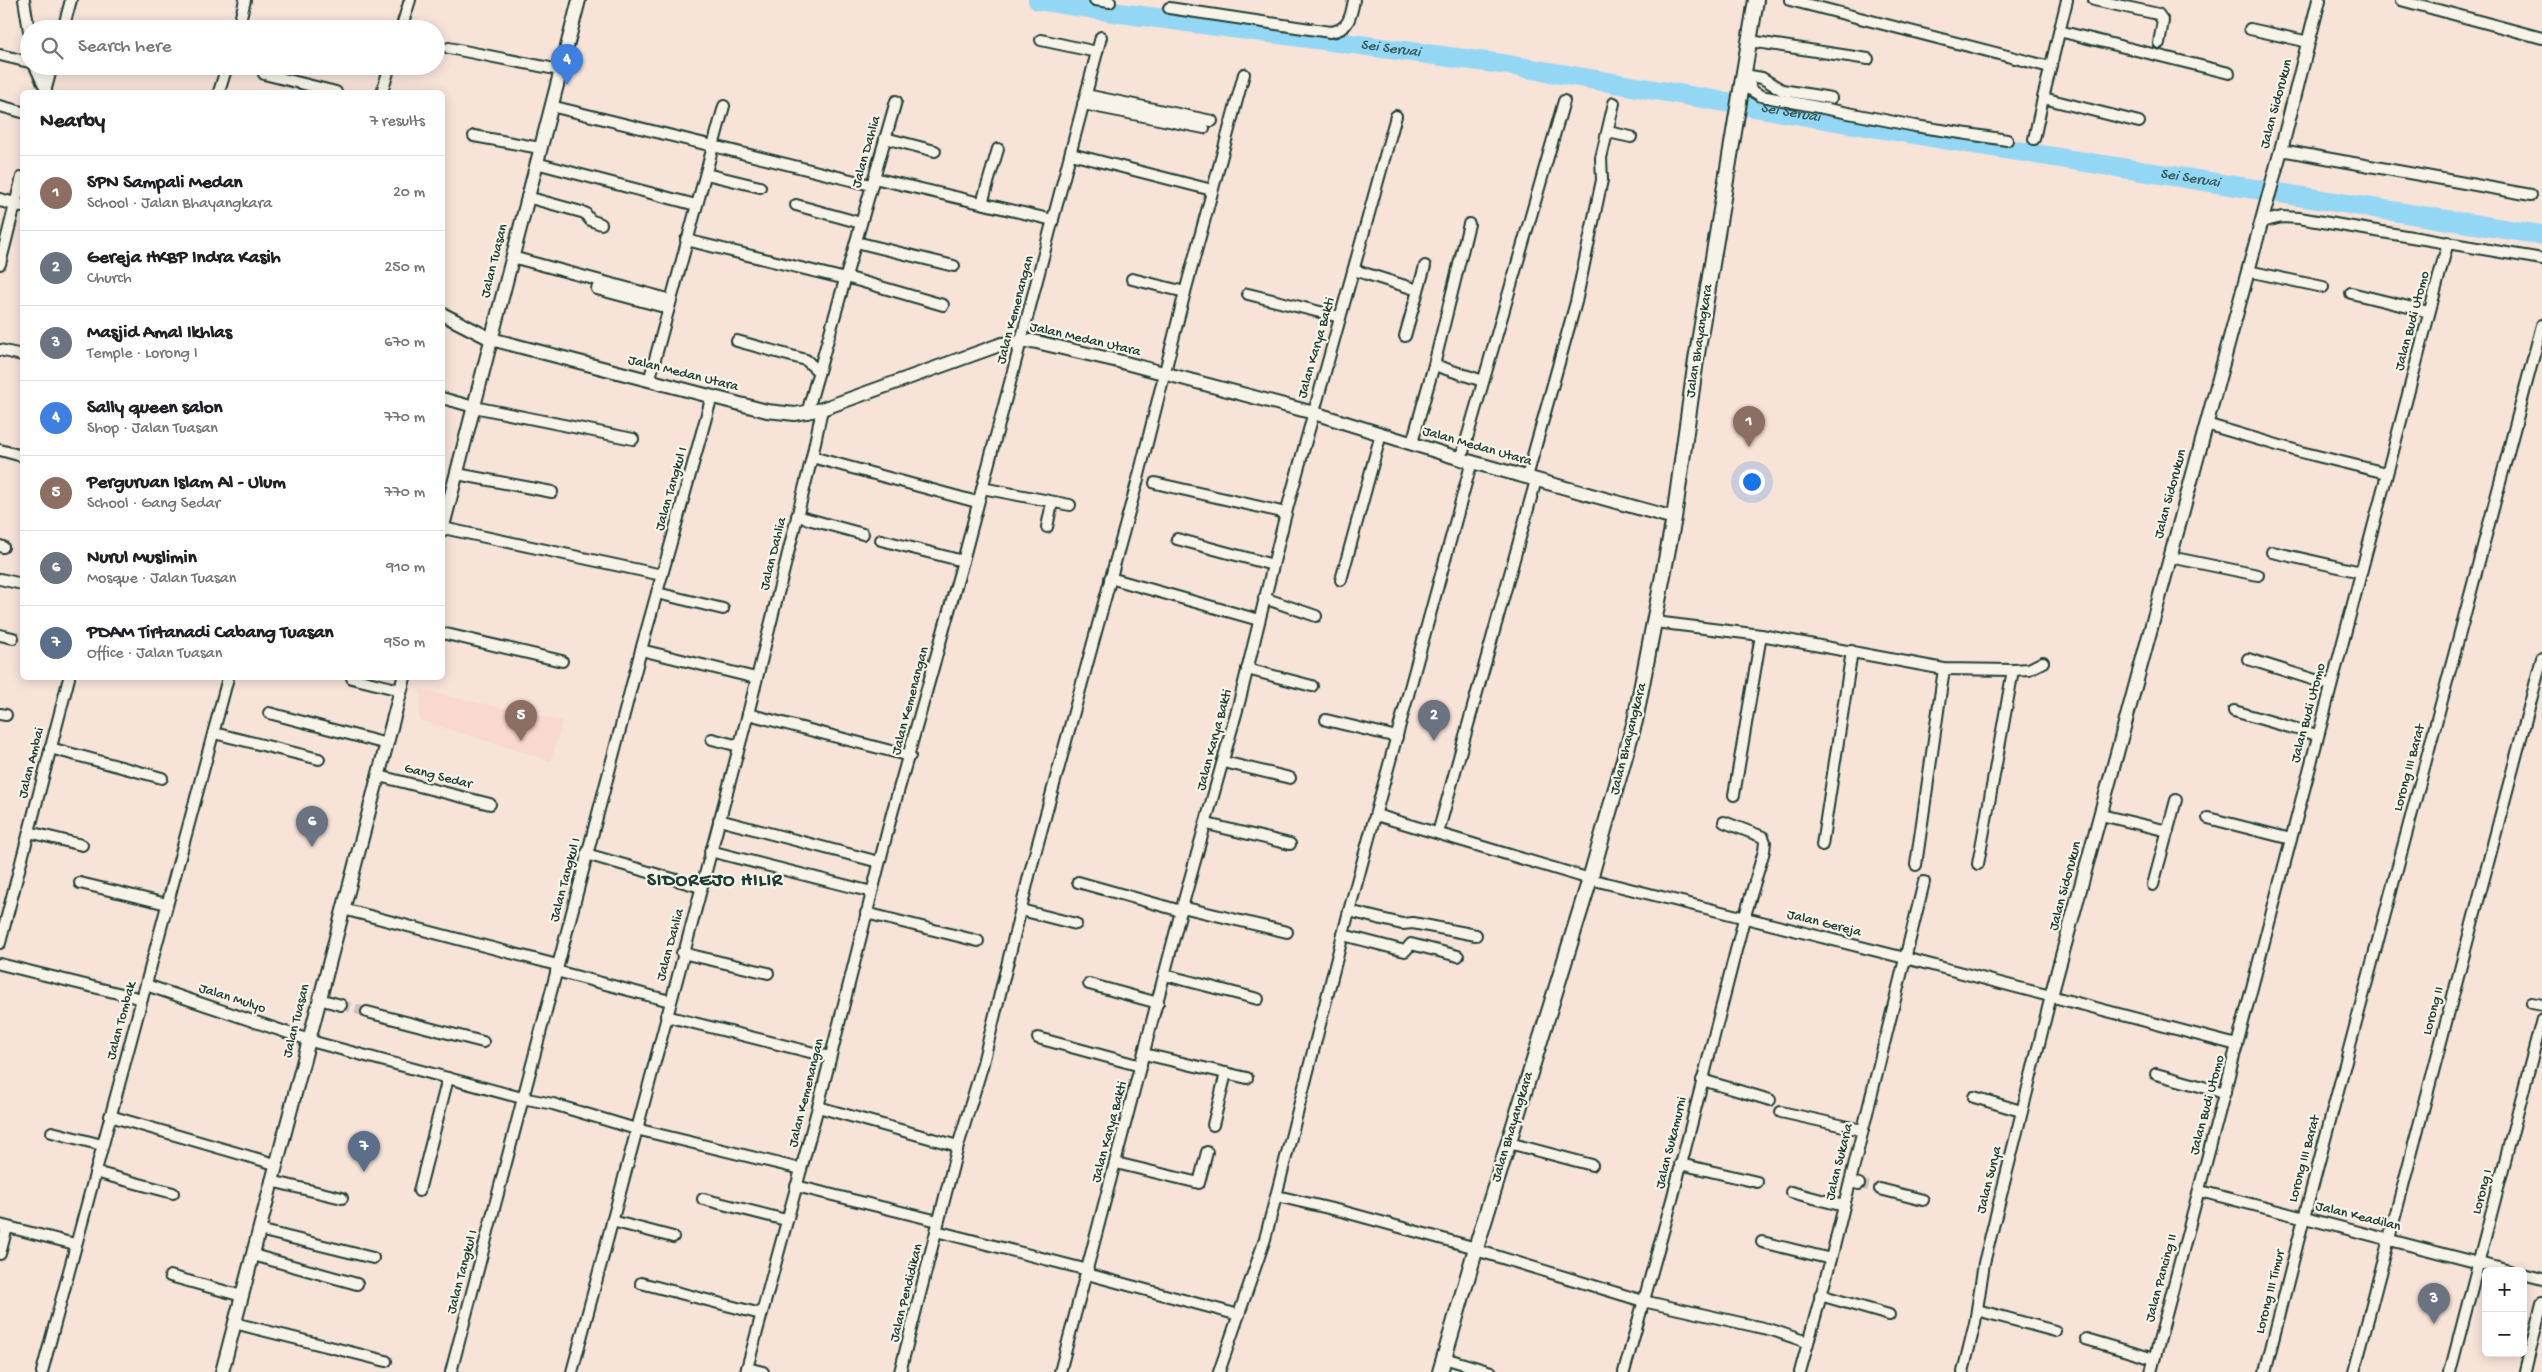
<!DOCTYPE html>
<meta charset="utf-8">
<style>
:root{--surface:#fff;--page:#f6f6f6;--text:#202124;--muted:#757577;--line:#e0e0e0;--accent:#0f766e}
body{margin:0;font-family:"Gochi Hand",sans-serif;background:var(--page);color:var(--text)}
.controls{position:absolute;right:15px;bottom:15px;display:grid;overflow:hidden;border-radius:8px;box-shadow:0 2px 12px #0003}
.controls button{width:45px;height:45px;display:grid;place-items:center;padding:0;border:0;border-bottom:1px solid var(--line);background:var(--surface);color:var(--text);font:25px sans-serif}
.you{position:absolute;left:1751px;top:481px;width:18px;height:18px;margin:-12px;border:4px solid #fff;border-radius:50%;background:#1a73e8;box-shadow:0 0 0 8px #1a73e833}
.badge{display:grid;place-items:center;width:32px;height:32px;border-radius:50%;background:var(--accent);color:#fff;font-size:16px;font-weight:700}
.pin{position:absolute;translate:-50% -41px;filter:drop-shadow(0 1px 2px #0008)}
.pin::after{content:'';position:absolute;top:26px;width:18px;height:15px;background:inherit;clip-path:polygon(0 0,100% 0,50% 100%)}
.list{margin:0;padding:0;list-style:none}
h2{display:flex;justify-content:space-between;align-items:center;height:65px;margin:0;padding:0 20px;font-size:21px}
h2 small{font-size:16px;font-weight:400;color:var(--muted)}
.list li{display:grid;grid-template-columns:32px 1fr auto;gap:15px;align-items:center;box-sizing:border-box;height:75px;padding:0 20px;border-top:1px solid var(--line)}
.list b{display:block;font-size:19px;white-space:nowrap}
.list p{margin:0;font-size:16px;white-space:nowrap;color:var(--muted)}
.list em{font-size:16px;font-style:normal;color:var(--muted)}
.icon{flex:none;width:28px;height:28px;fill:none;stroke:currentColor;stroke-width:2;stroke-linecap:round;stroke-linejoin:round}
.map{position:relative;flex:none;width:2542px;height:1372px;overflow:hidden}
.search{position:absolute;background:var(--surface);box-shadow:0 2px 12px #0003;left:20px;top:20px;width:425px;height:55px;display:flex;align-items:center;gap:12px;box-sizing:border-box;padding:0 18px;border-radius:28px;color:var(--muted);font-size:19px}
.panel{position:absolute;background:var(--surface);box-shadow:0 2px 12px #0003;left:20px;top:90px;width:425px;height:590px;border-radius:8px}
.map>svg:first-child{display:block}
</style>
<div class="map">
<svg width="2542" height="1372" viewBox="0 0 2542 1372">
<rect width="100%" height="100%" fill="#f8e3d9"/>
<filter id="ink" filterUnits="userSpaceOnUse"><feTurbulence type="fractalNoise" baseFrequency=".02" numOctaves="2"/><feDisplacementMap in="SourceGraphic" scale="10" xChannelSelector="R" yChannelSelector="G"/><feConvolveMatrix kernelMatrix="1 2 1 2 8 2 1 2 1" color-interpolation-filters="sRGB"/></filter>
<g filter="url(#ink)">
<path fill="#f8d8cf" d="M421 690 562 721 551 761 419 720Z"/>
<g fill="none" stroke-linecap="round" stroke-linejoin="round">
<path stroke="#94d7f5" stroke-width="20" id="s1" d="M1038 0 1120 13 1502 64 1954 141 2542 235"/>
<g stroke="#cdc2b8" stroke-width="10" stroke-dasharray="10 5" stroke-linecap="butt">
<path d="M341 1005 367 1012"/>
<path d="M1859 1184 1880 1189"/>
</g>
<defs>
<g id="minor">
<path d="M24 0 29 31"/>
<path d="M1095 0 1110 2"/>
<path d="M1790 0 2050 67"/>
<path d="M2067 0 2043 98 2139 122"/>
<path d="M2094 0 2158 14 2163 21 2159 43"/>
<path d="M2401 0 2542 38"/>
<path d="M1169 8 1330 32C1349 30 1351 16 1354 0"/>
<path d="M63 29 71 0"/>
<path d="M238 29 245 0"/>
<path d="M401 29 410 0"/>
<path d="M2250 29 2309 42"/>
<path d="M2059 31 2229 73"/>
<path d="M1041 40 1097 52"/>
<path d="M1750 41 1868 59"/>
<path d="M449 48 560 70"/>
<path d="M0 55 29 62"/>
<path d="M35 66 46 90"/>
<path d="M264 74 336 92"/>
<path d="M1744 75 1762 78 1782 90 1831 98"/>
<path d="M1748 76 1751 90 1761 96 1915 126 2007 140"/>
<path d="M45 92 52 66"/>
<path d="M219 92 227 66"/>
<path d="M382 92 390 66"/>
<path d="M1086 95 1212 121"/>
<path d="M1083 104 1204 128"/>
<path d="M0 106 22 112"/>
<path d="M551 106 871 185"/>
<path d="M1608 132 1631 137"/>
<path d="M474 136 540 148"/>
<path d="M885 138 935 151"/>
<path d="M2034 139 2043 98"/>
<path d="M2281 150 2531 195"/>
<path d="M1071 154 1212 190"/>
<path d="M536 163 696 205"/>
<path d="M706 174 760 187"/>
<path d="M874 178 1053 220"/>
<path d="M527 197 585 213 590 220 601 224"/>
<path d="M982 203 998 149"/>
<path d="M796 205 861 223"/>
<path d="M2261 222 2282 217 2299 218 2542 259"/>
<path d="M686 240 846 279"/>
<path d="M856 242 954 266"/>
<path d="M512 257 664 298"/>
<path d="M0 264 22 177"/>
<path d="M1354 270 1418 290"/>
<path d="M2248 271 2323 287"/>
<path d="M846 277 943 305"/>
<path d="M1132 279 1185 292"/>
<path d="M597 289 668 308"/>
<path d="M2351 293 2429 312"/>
<path d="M1248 294 1340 317"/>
<path d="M1405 336 1425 266"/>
<path d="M737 341 806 360 818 371"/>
<path d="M0 350 22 355"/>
<path d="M1434 365 1483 381"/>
<path d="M649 381 724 106"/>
<path d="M442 398 474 407 633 439"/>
<path d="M807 413 896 101"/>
<path d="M2206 424 2301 452 2386 473"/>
<path d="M1412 443 1434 365 1469 224"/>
<path d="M0 450 22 456"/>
<path d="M812 457 977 502"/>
<path d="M1461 459 1564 101"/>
<path d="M457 474 552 492"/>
<path d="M1527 477 1576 302 1602 180 1601 158 1614 103"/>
<path d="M1155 483 1286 513"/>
<path d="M982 488 1070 505"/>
<path d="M797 516 863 534"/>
<path d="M1047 527 1052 503"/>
<path d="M443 528 662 575"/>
<path d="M1177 539 1273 565"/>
<path d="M881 540 963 561"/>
<path d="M0 546 3 547"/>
<path d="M2272 552 2361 572"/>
<path d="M2170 557 2258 575"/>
<path d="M1110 578 1259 620"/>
<path d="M0 579 22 584"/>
<path d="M1341 580 1381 434"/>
<path d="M657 593 723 609"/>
<path d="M1264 598 1316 616"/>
<path d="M1655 622 1761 635 1944 669 2013 670 1978 864"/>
<path d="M442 633 562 661"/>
<path d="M0 635 13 638"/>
<path d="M641 650 756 678"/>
<path d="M2248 659 2331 685"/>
<path d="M1247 669 1312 686"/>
<path d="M2013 670 2029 669 2043 662"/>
<path d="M352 678 400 690"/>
<path d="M2234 711 2317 735"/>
<path d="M269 713 387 744"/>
<path d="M0 714 6 715"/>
<path d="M748 714 910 756"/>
<path d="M1326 720 1397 737"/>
<path d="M214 733 319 759"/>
<path d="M712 739 739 746"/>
<path d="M50 748 162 778"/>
<path d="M1224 762 1290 778"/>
<path d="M379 776 490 804"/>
<path d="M1734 795 1761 635"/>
<path d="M1376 815 1590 879 1905 958 2237 1045"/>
<path d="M2101 815 2168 831"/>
<path d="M2208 818 2291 839"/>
<path d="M719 820 879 862"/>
<path d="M1207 824 1290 844"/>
<path d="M29 832 82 845"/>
<path d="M1438 833 1536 480"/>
<path d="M1822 845 1852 651"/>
<path d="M710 851 872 892"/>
<path d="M586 854 701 887"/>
<path d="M1916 865 1944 669"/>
<path d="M1078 882 1181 911"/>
<path d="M80 883 167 904"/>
<path d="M2153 885 2176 800"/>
<path d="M1182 907 1287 932"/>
<path d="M343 909 557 965"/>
<path d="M1021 910 1076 924"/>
<path d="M1349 911 1402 924 1413 923 1476 935"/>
<path d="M866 913 978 941"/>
<path d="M1343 935 1405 951 1411 944 1458 956"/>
<path d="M0 943 69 678"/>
<path d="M682 953 768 973"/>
<path d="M0 964 142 999"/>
<path d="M556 971 670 1001"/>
<path d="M1165 975 1258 999"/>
<path d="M1089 984 1158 1003"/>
<path d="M146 985 318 1043 522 1098 553 1104 636 1129 801 1169"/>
<path d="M319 999 341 1005"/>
<path d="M2532 1003 2542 1005"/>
<path d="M367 1012 483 1042"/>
<path d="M666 1016 830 1057"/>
<path d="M1038 1038 1141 1066"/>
<path d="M1144 1054 1247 1078"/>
<path d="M2156 1074 2225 1093"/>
<path d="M1702 1080 1770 1100"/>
<path d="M1974 1097 2021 1111"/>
<path d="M818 1107 958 1146"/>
<path d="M1781 1112 1862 1130"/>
<path d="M110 1116 275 1164"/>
<path d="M1213 1125 1226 1073"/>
<path d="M52 1132 102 1145"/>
<path d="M1509 1143 1592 1165"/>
<path d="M1116 1163 1199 1183 1207 1152"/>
<path d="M1680 1164 1757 1182"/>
<path d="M95 1172 173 1193"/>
<path d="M271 1181 342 1198"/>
<path d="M1850 1182 1859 1184"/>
<path d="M796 1186 938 1221"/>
<path d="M1880 1189 1923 1200"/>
<path d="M419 1191 448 1078"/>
<path d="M2200 1191 2510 1271"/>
<path d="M1791 1192 1844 1206"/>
<path d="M1277 1196 1345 1212 1476 1248"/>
<path d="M703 1199 786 1220"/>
<path d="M612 1221 673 1237"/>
<path d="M0 1225 75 1244"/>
<path d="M259 1230 373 1258"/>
<path d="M936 1231 1088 1270"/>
<path d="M1762 1242 1831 1259"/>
<path d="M1476 1250 1643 1301 1772 1330 1807 1342"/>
<path d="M0 1254 7 1227"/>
<path d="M253 1255 357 1284"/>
<path d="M1087 1274 1239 1315"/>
<path d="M2523 1274 2542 1279"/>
<path d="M170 1276 242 1296"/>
<path d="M641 1283 761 1314"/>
<path d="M1820 1295 1889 1315"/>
<path d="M1977 1310 2055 1331"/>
<path d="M234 1323 386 1361"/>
<path d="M2086 1339 2154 1359"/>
<path d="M1444 1358 1491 1372"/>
<path d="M747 1368 763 1372"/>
<path d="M42 1372 228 678"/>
<path d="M451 1372 641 650 712 396"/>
<path d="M572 1372 748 714 812 457 822 409"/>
<path d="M746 1372 818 1107 891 817 963 561 1101 37"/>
<path d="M900 1372 958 1146 982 1067 1030 872 1138 479 1185 292 1244 74"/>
<path d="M1060 1372 1181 911 1239 703 1286 513 1396 116"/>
<path d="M1219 1372 1265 1239 1349 911 1472 461"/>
<path d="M1624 1372 1673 1196 1744 919 1764 851 1765 842 1763 837 1724 822"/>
<path d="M1800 1372 1831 1259 1924 882"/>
<path d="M1963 1372 1975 1323 1984 1263 2051 996"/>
<path d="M2151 1372 2448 242"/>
<path d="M2265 1372 2304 1218 2542 325"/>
<path d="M2354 1372 2542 658"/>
<path d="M2450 1372 2542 1019"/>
<path d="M2525 1372 2542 1302"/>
</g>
<g id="tertiary">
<path d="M0 200 22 206"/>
<path d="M442 314 491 339 767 411 795 414 822 409 1002 344 1032 341 1118 361 1314 413 1461 459 1674 518"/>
<path d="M442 530 579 0"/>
<path d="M2051 996 2281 150 2319 0"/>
<path d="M222 1372 404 678"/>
</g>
<path id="secondary" d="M1440 1372 1476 1248 1590 879 1635 721 1674 518 1696 360 1756 0"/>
</defs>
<use href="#minor" stroke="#1f3d34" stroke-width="14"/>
<use href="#tertiary" stroke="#1f3d34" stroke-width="16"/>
<use href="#secondary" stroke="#1f3d34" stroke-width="18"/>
<use href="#minor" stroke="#f7f3e8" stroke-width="10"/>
<use href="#tertiary" stroke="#f7f3e8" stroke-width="12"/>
<use href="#secondary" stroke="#f7f3e8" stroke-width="14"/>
</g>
</g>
<g text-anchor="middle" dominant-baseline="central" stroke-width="4.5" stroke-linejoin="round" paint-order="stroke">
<g font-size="14" fill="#1f3d34" stroke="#f7f3e8">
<text transform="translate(2277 104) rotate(-75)">Jalan Sidorukun</text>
<text transform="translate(867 152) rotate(-74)">Jalan Dahlia</text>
<text transform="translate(495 261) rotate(-76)">Jalan Tuasan</text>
<text transform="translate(1016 310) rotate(-75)">Jalan Kemenangan</text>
<text transform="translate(2413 321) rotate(-75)">Jalan Budi Utomo</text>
<text transform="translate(1085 340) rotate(13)">Jalan Medan Utara</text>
<text transform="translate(1700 341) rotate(-81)">Jalan Bhayangkara</text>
<text transform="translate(1317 348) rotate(-74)">Jalan Karya Bakti</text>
<text transform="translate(683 374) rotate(14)">Jalan Medan Utara</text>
<text transform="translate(1477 447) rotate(16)">Jalan Medan Utara</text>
<text transform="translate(672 489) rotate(-74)">Jalan Tangkul I</text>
<text transform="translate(2171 494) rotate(-75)">Jalan Sidorukun</text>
<text transform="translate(774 554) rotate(-76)">Jalan Dahlia</text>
<text transform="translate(911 701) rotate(-75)">Jalan Kemenangan</text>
<text transform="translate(2309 713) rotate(-75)">Jalan Budi Utomo</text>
<text transform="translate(1629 739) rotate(-76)">Jalan Bhayangkara</text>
<text transform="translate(1215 740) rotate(-75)">Jalan Karya Bakti</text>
<text transform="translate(32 763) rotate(-76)">Jalan Ambai</text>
<text transform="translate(2410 768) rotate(-75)">Lorong III Barat</text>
<text transform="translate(438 777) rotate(14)">Gang Sedar</text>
<text transform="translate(566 880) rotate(-75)">Jalan Tangkul I</text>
<text transform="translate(2066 886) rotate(-75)">Jalan Sidorukun</text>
<text transform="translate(1824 924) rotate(14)">Jalan Gereja</text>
<text transform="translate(671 945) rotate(-75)">Jalan Dahlia</text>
<text transform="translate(232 999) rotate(18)">Jalan Mulyo</text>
<text transform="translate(2434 1011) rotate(-75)">Lorong II</text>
<text transform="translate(122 1021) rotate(-75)">Jalan Tombak</text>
<text transform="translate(297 1021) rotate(-76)">Jalan Tuasan</text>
<text transform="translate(807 1093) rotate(-76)">Jalan Kemenangan</text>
<text transform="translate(2208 1105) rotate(-75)">Jalan Budi Utomo</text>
<text transform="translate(1513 1127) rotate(-73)">Jalan Bhayangkara</text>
<text transform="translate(1110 1132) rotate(-75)">Jalan Karya Bakti</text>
<text transform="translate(1672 1143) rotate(-76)">Jalan Sukamurni</text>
<text transform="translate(2305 1159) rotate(-75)">Lorong III Barat</text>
<text transform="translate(1840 1162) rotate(-76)">Jalan Sukaria</text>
<text transform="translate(1990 1180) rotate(-76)">Jalan Surya</text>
<text transform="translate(2483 1192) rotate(-75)">Lorong I</text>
<text transform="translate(2358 1217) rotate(14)">Jalan Keadilan</text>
<text transform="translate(463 1272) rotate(-75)">Jalan Tangkul I</text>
<text transform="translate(2162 1278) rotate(-75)">Jalan Pancing II</text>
<text transform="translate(2271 1292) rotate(-76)">Lorong III Timur</text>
<text transform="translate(907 1293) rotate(-76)">Jalan Pendidikan</text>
</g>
<g font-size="15" font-style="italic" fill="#365c5b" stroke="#f7f3e8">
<text stroke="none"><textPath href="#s1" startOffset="356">Sei Seruai</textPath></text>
<text stroke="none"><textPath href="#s1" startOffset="761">Sei Seruai</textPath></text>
<text stroke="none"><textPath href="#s1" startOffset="1166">Sei Seruai</textPath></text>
</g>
<g font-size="19" font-weight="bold" letter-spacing="1" fill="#1f3d34" stroke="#f7f3e8">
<text x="715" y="881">SIDOREJO HILIR</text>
</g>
</g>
</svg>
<div class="controls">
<button>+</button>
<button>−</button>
</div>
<div class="you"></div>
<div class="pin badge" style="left:1749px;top:447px;background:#8d6e63">1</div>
<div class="pin badge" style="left:1434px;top:741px;background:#6b7280">2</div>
<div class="pin badge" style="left:2434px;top:1324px;background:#6b7280">3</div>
<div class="pin badge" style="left:567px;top:85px;background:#3f7fe0">4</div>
<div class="pin badge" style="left:521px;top:741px;background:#8d6e63">5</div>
<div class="pin badge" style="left:312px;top:847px;background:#6b7280">6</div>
<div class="pin badge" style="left:364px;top:1172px;background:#5c6f8a">7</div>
<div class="search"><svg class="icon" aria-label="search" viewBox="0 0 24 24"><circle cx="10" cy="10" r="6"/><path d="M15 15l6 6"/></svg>Search here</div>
<section class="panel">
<h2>Nearby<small>7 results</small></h2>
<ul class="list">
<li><span class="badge" style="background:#8d6e63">1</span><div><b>SPN Sampali Medan</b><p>School · Jalan Bhayangkara</p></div><em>20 m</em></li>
<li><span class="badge" style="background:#6b7280">2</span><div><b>Gereja HKBP Indra Kasih</b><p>Church</p></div><em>250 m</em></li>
<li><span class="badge" style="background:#6b7280">3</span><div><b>Masjid Amal Ikhlas</b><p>Temple · Lorong I</p></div><em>670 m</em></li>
<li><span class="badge" style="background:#3f7fe0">4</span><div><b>Sally queen salon</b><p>Shop · Jalan Tuasan</p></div><em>770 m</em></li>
<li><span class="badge" style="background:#8d6e63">5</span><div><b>Perguruan Islam Al - Ulum</b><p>School · Gang Sedar</p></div><em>770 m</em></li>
<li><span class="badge" style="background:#6b7280">6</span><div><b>Nurul Muslimin</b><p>Mosque · Jalan Tuasan</p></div><em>910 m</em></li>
<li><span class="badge" style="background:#5c6f8a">7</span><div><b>PDAM Tirtanadi Cabang Tuasan</b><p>Office · Jalan Tuasan</p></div><em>950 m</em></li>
</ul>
</section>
</div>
